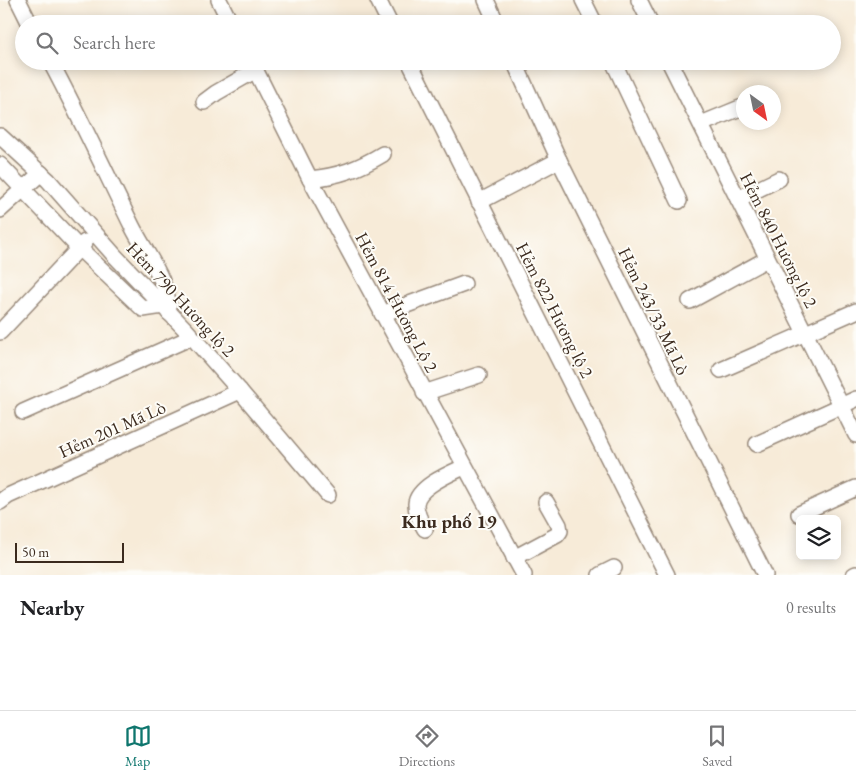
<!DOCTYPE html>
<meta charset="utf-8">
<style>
:root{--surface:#fff;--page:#f6f6f6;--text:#202124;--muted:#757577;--line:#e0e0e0;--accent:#0f766e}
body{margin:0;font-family:"EB Garamond",serif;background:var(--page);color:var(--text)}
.controls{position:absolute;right:15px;bottom:15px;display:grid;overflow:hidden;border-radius:8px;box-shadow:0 2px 12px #0003}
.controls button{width:45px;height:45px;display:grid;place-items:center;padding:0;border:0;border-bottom:1px solid var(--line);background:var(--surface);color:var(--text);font:25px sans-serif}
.compass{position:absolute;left:736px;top:85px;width:45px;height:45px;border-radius:50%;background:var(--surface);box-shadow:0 2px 12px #0003;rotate:147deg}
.scale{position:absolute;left:15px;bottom:12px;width:109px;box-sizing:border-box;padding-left:5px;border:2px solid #3b2a1e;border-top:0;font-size:14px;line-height:18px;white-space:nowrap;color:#3b2a1e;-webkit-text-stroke:4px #fdfcf7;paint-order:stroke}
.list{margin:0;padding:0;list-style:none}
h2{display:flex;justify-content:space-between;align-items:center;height:65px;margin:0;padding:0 20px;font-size:21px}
h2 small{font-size:16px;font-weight:400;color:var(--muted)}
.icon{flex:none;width:28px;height:28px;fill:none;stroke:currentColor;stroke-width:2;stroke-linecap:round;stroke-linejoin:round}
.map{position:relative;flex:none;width:856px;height:575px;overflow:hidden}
.search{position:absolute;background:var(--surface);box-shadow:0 2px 12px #0003;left:15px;right:15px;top:15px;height:55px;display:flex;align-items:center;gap:12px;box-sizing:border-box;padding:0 18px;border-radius:28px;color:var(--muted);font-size:19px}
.sheet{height:135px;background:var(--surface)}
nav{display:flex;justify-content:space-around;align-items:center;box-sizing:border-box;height:70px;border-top:1px solid var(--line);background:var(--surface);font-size:14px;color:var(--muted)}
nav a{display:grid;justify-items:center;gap:2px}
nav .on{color:var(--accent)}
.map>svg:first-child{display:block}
</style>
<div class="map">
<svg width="856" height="575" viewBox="0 0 856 575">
<rect width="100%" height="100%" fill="#fdfcf7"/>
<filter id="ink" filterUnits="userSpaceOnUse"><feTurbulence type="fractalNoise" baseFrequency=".02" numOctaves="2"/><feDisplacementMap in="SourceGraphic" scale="10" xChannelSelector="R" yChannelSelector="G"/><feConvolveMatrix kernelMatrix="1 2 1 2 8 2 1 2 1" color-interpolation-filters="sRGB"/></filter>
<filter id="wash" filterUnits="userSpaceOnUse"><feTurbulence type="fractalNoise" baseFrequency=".0096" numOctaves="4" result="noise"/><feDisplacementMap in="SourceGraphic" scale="20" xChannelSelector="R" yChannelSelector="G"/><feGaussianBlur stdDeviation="1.12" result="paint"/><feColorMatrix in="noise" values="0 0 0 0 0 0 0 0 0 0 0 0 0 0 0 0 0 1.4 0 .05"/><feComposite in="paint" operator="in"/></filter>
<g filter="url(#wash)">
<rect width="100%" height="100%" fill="#f7ebd8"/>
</g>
<g filter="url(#ink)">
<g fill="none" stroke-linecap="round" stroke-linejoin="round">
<defs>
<g id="minor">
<path d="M18 0 30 24"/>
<path d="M219 0 231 24"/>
<path d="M378 0 390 24"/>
<path d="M486 0 497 24"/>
<path d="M583 0 595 24"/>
<path d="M639 0 651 24"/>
<path d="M50 61C79 115 105 171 132 226 146 254 169 281 169 313"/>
<path d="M251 61 310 179 524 575"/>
<path d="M409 61 667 575"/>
<path d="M514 61 559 160 765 575"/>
<path d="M613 61 679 201"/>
<path d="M669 61 856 435"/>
<path d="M204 102 216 93 256 70"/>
<path d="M701 124 740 108"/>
<path d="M0 136 48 180 115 256 186 330 240 391 328 495"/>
<path d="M0 165 79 248 143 309 163 306"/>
<path d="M310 179C339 176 358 169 383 154"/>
<path d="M738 199 779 179"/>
<path d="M479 202 559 160"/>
<path d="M0 210 41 173"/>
<path d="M690 301 767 259"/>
<path d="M382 314 464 284"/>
<path d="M0 332 85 242"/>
<path d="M721 370 856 311"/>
<path d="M424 393 479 375"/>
<path d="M23 412 192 337"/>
<path d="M757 444 856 399"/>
<path d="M0 502 8 496 240 391"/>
<path d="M799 514 856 488"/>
<path d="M425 529C420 521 416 513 416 504 417 487 451 473 464 467"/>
<path d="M514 558 557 535 560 531 559 525 546 502"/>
<path d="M600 575 614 568"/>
<path d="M854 575 856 574"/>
</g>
</defs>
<use href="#minor" stroke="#998a7b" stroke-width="18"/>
<use href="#minor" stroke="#fff" stroke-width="15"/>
</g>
</g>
<g text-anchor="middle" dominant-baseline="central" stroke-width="4" stroke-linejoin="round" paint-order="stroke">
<g font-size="18" fill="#3b2a1e" stroke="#fdfcf7">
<text transform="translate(779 240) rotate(63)">Hẻm 840 Hương lộ 2</text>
<text transform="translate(181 299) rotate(47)">Hẻm 790 Hương lộ 2</text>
<text transform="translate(397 302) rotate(62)">Hẻm 814 Hương Lộ 2</text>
<text transform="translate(555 310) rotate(63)">Hẻm 822 Hương lộ 2</text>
<text transform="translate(654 311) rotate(64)">Hẻm 243/33 Mã Lò</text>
<text transform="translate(112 429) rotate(-24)">Hẻm 201 Mã Lò</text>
</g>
<g font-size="19" font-weight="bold" fill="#3b2a1e" stroke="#fdfcf7">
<text x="449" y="521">Khu phố 19</text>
</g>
</g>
</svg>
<div class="controls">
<button><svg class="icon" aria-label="layers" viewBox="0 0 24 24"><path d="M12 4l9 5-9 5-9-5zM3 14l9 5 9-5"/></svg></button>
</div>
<svg class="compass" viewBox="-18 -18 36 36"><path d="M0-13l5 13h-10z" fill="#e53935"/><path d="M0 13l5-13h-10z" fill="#757577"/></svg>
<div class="scale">50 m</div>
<div class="search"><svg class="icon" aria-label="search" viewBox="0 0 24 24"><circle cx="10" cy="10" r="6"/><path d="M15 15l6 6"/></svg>Search here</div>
</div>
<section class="sheet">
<h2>Nearby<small>0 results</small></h2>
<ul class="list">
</ul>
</section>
<nav>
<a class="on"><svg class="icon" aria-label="map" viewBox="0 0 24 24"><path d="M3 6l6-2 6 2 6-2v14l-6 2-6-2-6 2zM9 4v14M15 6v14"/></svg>Map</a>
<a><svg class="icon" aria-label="directions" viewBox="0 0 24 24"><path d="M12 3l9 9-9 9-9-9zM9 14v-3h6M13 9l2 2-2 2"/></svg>Directions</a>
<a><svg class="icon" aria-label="saved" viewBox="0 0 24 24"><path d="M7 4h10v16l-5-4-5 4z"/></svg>Saved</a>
</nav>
